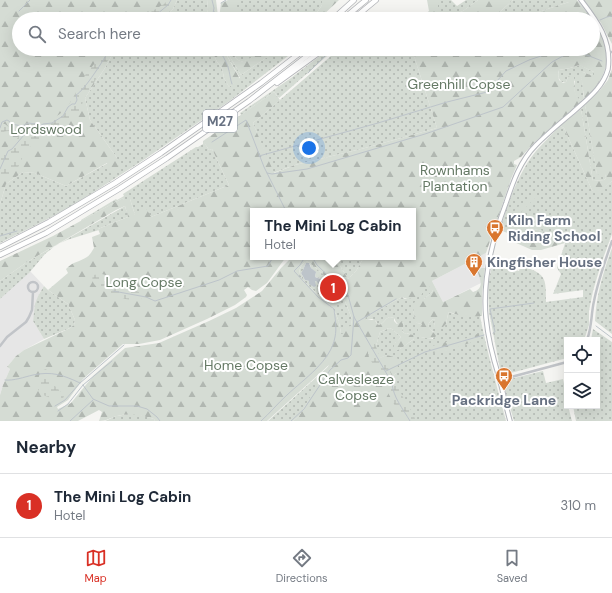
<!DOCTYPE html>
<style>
:root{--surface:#fff;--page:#f2f2f3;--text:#1f2937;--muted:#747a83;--line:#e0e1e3;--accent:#d93025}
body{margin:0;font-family:"DM Sans",sans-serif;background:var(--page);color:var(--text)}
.controls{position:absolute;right:12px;bottom:12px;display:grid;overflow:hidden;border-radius:0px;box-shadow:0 4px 16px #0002}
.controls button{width:36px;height:36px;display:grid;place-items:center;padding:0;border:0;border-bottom:1px solid var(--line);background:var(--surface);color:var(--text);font:20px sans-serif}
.you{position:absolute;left:309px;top:148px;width:14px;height:14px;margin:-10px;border:3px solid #fff;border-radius:50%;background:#1a73e8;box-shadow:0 0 0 6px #1a73e833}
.badge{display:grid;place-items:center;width:26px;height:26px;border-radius:50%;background:var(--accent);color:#fff;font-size:13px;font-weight:700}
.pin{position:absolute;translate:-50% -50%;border:2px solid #fff;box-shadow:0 1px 4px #0006}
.popup{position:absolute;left:250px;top:208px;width:166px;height:52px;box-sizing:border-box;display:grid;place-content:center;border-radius:0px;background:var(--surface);filter:drop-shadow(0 1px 3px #0005);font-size:13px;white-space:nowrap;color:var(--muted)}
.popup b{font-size:15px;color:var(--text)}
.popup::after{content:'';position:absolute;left:50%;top:100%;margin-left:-8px;border:8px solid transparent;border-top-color:var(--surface)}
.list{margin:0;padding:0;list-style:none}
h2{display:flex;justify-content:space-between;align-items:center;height:52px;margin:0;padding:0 16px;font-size:17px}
h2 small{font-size:13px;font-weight:400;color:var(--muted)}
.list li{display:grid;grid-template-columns:26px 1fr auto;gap:12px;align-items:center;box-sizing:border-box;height:64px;padding:0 16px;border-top:1px solid var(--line)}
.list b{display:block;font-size:15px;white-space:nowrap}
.list p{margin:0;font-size:13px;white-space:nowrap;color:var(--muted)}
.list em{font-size:13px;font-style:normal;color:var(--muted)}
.icon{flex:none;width:22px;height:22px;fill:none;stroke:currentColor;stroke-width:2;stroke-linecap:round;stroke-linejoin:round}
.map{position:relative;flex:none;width:612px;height:421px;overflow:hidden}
.search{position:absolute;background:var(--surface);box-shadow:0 4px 16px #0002;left:12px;right:12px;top:12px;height:44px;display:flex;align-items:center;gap:10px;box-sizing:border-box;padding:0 14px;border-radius:22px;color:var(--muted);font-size:15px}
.sheet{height:116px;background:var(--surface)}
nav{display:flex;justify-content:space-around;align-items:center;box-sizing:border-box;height:56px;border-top:1px solid var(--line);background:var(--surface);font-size:11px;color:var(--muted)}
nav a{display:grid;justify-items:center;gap:2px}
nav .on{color:var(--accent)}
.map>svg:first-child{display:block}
</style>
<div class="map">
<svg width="612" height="421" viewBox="0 0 612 421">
<defs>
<pattern id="grass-dots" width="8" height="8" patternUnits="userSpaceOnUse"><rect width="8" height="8" fill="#d5dcd4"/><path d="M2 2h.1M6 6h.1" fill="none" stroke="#b1b7b1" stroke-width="1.8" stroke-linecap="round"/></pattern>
<pattern id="forest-firs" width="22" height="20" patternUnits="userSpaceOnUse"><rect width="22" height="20" fill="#d5dcd4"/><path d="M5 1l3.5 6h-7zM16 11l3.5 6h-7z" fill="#b1b7b1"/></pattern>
<pattern id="wetland-marsh" width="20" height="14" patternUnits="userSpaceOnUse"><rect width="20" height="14" fill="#d5dcd4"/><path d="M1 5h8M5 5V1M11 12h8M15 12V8" fill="none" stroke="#b1b7b1"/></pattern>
</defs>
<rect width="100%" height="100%" fill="#f5f5f2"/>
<g fill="#e6e6e6">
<path d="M486 253 483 282 443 302 432 281Z"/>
<path d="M30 271 44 286 38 296 33 321 44 339 24 350 16 356 7 367 10 369 3 385 0 395V299Z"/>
</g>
<g fill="url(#grass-dots)" fill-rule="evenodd">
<path d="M177 0H207L208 9 207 19H162L173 9Z"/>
<path d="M235 0H322V5L316 14 319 19H314L312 17 309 19H302L307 17 273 19H275H235Z"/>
<path d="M438 0H451L457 6 466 0H478L463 11 439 19H433V16L438 12Z"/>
<path d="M513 0H569V2L517 19H492Z"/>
<path d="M117 49H210L213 53 217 62 222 68 224 78 229 87 240 78 223 49H225L241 75 279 49H297L231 100 145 159 69 208 28 229 0 243V204L6 184 23 172 35 173 66 186 117 158 90 120 85 98 105 68 112 55Z"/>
<path d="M234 49H265C259 52 251 59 245 61 237 63 233 56 234 49Z"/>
<path d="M329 49H335L279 98 274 92 241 115 240 113 291 78Z"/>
<path d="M339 49H412L414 51 415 59 437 128 365 148 295 165 273 173 253 123Z"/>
<path d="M580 65 594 72V75C590 75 587 74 583 72L581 77C584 84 582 91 584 98L581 101C574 96 573 90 575 81L568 77 566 82C559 84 557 75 559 70L570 68Z"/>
<path d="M585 104 597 174 605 173 606 178 604 180 593 181 581 109Z"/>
<path d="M560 126 564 128 592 190 597 193 612 181V234L601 264 593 291 589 311V325L584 340H567V358L503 375 501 374 489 312 488 284 492 266 519 271 521 265C546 275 546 276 546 302L583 297V290L553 294 561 274 557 268 569 231 557 234 529 228 523 239 500 230C507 205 519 171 536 151 544 142 552 134 560 126Z"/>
<path d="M203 141 209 150 212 149 229 185 151 217 135 215 130 199 124 201 123 198 81 221V220L116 199 117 200 124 196 123 194 196 147H198L203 144Z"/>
<path d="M125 206 128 217 98 229 99 230 67 240 56 245 45 254 29 273 0 299V281L27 262Z"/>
<path d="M612 248V334L595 321C596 297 603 272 612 248Z"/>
<path d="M335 257H364L356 271 348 279Z"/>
<path d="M307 261 316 268 339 289 343 296 352 319 351 326 345 334H341C340 324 337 313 330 305 322 294 284 275 307 261ZM306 263 310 264 311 268 316 273 315 277 320 278 318 282 316 281H315V283L309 284V281L305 280 301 273 303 270Z"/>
<path d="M44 286 48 290 68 304 75 320 74 325 70 328 44 339 33 321 35 304 38 296Z"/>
<path d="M427 286H430L433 287V290L432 292 424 299H419C413 310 412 311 417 323L422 324V326L420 328 421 337 433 339 434 332C426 327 427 324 433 319L435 320 434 326 440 329 446 324 448 314 449 312 454 314 480 316C487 352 497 386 506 421H412L390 378 396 373 394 358 387 355 380 358 376 351V346L380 332 389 328 392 329 401 337 397 342 395 343 400 349 414 339 410 334 404 333 402 331 404 323 403 322 398 324 396 322 394 318C385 315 386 323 379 325L377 324 376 321 372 319 367 320 364 318 402 297 405 299 421 295 424 288Z"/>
<path d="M593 329 612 342V421H576L573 406H597V340H591Z"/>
<path d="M330 365 299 416 293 421H268Z"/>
<path d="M543 371 546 383 563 379 567 399V406H568L572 421H514L503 383 506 380Z"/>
<path d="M129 414H137L154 419 155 421H105L116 416Z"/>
</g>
<g fill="url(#forest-firs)" fill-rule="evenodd">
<path d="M0 0H177L173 9 162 19H19V49H117L112 55 105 68 85 98 90 120 117 158 120 170 113 174 107 163 66 186 35 173 23 172 6 184 0 204Z"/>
<path d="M207 0H216L218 16 217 19H207L208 9Z"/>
<path d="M228 0H235V19H219L221 3Z"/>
<path d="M322 0H339L319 19 316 14 322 5Z"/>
<path d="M427 0H438V12L433 16V19H418L429 11Z"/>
<path d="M478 0H513L492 19H439L463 11Z"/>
<path d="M569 0H577L592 19H517L569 2Z"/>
<path d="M583 0H612V44L601 23Z"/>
<path d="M309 13 307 17 302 19H273C280 12 299 13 309 13Z"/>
<path d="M593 20C612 47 612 71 589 95L534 143 521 157 514 161V164L517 165 511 179 486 253 432 281 443 302 470 289 473 292C486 288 479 278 477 269L480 268H485L482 293V316C471 317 459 316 449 312L448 314 446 324 439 331H437L434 326 435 320 433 319C423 327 432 328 436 336 433 340 426 338 421 337L418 331V328L422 326V324L417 323 415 321 413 306 414 303 417 299H424L432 292 433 290V288C424 284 425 290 421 295 417 299 407 300 402 297L365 318 367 320H375L377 324 379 325C386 323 385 315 394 318V321L397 324 403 321 404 323 402 331 404 333 413 335 414 339C412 340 401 349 400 349 397 351 396 350 394 348 393 342 398 342 401 337L392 329 389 328 380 332 376 346V351L380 358 384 356 387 355 397 358 399 361V370L396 373 390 378 412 421H293L299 416 329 365 267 421H155L154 419C141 415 130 413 117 416 109 418 107 421 99 421L102 412 99 410 78 421H0V395L3 385 10 369 7 367 16 356 24 350 70 328 74 325 75 320 68 304 48 290 68 273 66 269C73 261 80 262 87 257 90 255 92 251 94 248L92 237 100 234 98 229 128 217 125 206 116 210 27 262 0 281V261L53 236 123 198 124 200 129 198 130 199 135 215 146 208 151 217 229 185 212 149 209 150 203 141 274 92 280 100 253 123 274 173 295 165 365 148 437 128 415 59 414 51 412 49H593ZM579 65 594 72V75C590 75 587 74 583 72L581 73V77L582 82 584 98 581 101C572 92 575 88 574 77L571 75 568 77 566 82 563 83 559 80 558 73 559 70 570 68ZM253 211H413V257H364L356 271 348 279 335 257 316 258 315 257H292L281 268 262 291 236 308 209 321 159 343 125 348 94 375 71 403 58 409 57 407 68 400 83 379 123 344H139L160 340 207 319 235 305 246 297 247 295 244 290 248 287 252 290 256 291 267 283 286 257H253ZM307 261 316 268 339 289 343 296 352 319 351 326 345 327V333L341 334C340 324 337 313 330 305 321 294 284 275 307 261Z"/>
<path d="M210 49H223L240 79 229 87 224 78 222 68 217 62 213 53Z"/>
<path d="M225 49H234C234 53 234 58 238 60 246 65 256 52 263 50 268 48 274 49 279 49L241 75Z"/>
<path d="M612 69V181L597 194 592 190 564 128 560 126 581 109 593 181 604 180 606 178 605 174 597 175 585 104 600 90 608 80Z"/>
<path d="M535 195 537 197 533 200 512 222 510 221C511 210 526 200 535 195Z"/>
<path d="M529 228 557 234 570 231 565 243 541 250H532L514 242 516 236 523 239Z"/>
<path d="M477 334H479L480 339 478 340 447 351 432 353 430 351 431 347 432 346 453 340 468 338Z"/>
</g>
<g fill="url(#wetland-marsh)">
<path d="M168 0H175L171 6 156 19H139L164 4Z"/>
<path d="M105 49H115L91 87 83 101 81 109 75 117 66 125 37 141 25 151 19 166 1 182 0 186V153L16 140 20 135C13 131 7 129 0 134V124H5L11 129H14L53 118C71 110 76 89 86 74 92 66 100 58 105 49Z"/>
<path d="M102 274C107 275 109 278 113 280 122 286 132 290 142 293L141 300C131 303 100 292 94 284 92 281 92 278 93 275Z"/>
<path d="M371 344H375L381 359 384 360 405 401 408 404 416 421H403L368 355V347Z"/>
<path d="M46 369C49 373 48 378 51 382 55 386 60 391 64 395L63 399C60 400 58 399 54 398 36 396 34 386 41 371Z"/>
</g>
<path fill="#bdc4ca" d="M306 263H309L311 268 316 272 315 277 321 279V283L319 284 316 281H315L316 286 314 287 309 284V281L305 280 301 273 303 270Z"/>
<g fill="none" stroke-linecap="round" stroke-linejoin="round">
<g stroke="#bdc4ca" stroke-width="1">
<path d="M212 0 214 8 212 19"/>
<path d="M221 3 226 0"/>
<path d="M19 11 30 0"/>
<path d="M151 19 168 5 171 0"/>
<path d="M600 20 607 17 612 16"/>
<path d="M593 24H594"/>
<path d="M218 49C222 54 226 61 228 67 230 73 230 79 232 84"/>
<path d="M308 73 332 49"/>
<path d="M0 128 2 122 7 120 9 121 11 124 22 126 28 123 36 124 39 126"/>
<path d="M212 142 246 120 264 167 286 211"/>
<path d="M259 156 378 123 447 102 487 92 506 71 529 60 562 49"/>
<path d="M0 169 8 151 12 149 24 135 27 134 33 133 38 131 40 126 43 124 52 123 63 116 68 107 72 104H75L77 100 76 95C85 90 104 59 110 49"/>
<path d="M267 173 272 174 307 169 425 134 503 107 552 62 574 50 602 61"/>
<path d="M0 236 17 231"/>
<path d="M312 257 317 265 348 295 354 317 392 383C393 397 403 409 410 421"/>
<path d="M113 291 146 297 155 301 219 280 237 271 268 266 273 257"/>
<path d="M357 322 396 299"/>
<path d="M596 326 612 338"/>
<path d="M493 333 495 332 490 309 534 303"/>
<path d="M386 371 425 352 484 335"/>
<path d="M5 380C14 381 24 377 33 375 52 371 63 375 80 383"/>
<path d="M83 385 93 399 109 406H137L147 409 157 417 160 421"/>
<path d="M55 406 65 400 80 383 124 345"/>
<path d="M58 411 68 404 83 385 112 361"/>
<path d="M70 421 93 400"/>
<path d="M261 421C270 413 278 403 287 395 304 379 331 361 335 337 337 328 335 318 334 309L318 297 294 271 300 265 305 257"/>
<path d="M291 421 304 409 330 370 341 360 348 358 351 355 354 317"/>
</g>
<defs>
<path id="secondary" d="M510 421C506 406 503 392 499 377 493 358 488 338 486 318 482 279 492 240 506 203 513 182 520 161 536 145 547 134 560 123 572 113 586 100 603 88 608 69 612 40 597 21 581 0"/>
<g id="highway">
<path d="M333 19 354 0"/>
<path d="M343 19 366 0"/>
<path d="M353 19 376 0"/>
<path d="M277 83 324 49"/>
<path d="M0 247 49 222 115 183 161 153 261 83 305 49"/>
<path d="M0 255 46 233 119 189 167 158 249 101 316 49"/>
</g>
</defs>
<use href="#secondary" stroke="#b4b7bc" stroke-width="5.5"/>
<use href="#highway" stroke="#b4b6ba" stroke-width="6"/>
<g stroke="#c1c4c8" stroke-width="2.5">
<path d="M610 52H612"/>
<circle cx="33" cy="287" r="5"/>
<path d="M587 340C592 327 591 314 594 301 598 281 605 261 612 241"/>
<path d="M0 346 7 337 26 322 29 317 32 310 33 292"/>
<path d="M500 380 567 362"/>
</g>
<use href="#secondary" stroke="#fff" stroke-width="3.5"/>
<use href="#highway" stroke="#fff" stroke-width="4.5"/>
</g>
<defs>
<symbol id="bus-pin" viewBox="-11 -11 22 30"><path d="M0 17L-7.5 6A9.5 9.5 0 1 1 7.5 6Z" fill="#d9762f" stroke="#fff"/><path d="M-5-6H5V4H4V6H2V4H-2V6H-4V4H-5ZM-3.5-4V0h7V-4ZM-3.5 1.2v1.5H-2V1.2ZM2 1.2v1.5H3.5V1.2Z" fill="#fff"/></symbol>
<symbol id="building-pin" viewBox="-11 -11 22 30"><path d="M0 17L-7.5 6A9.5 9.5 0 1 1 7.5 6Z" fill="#d9762f" stroke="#fff"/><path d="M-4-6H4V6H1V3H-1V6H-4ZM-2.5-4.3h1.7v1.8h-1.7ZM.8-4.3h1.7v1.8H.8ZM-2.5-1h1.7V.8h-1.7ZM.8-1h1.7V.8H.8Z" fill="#fff"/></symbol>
</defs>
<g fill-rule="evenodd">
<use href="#bus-pin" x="485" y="218" width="20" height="27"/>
<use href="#building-pin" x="464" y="252" width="20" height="27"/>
<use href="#bus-pin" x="494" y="366" width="20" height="27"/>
</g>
<g text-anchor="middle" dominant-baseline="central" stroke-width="4" stroke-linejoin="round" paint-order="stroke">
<rect fill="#fff" stroke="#949ba7" stroke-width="1" x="203" y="110" width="34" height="22" rx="3"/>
<g font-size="13" font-weight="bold" fill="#667081">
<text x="220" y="121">M27</text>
</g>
<g font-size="14" fill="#657965" stroke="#fff">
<text x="459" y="84">Greenhill Copse</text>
<text x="46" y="129">Lordswood</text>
<text x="455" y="170">Rownhams<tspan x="455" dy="16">Plantation</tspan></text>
<text x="144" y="282">Long Copse</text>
<text x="246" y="365">Home Copse</text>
<text x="356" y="379">Calvesleaze<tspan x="356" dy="16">Copse</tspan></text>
</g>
<g font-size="14" font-weight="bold" fill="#667081" stroke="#fff" text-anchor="start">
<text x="508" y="220">Kiln Farm<tspan x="508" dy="16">Riding School</tspan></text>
<text x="487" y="262">Kingfisher House</text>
<text x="504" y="400" text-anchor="middle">Packridge Lane</text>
</g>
</g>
</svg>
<div class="controls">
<button><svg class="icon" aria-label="locate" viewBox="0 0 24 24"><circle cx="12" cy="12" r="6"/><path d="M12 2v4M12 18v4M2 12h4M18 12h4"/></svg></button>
<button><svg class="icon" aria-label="layers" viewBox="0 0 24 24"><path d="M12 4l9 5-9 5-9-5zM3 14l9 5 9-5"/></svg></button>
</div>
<div class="you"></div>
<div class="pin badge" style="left:333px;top:288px">1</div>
<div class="popup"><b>The Mini Log Cabin</b>Hotel</div>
<div class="search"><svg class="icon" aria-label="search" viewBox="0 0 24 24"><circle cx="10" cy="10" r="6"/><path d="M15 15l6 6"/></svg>Search here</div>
</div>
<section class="sheet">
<h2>Nearby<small></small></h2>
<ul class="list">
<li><span class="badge">1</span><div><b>The Mini Log Cabin</b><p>Hotel</p></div><em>310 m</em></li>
</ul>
</section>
<nav>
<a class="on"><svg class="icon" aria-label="map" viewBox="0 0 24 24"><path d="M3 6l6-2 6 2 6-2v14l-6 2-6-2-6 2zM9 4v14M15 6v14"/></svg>Map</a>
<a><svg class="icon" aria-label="directions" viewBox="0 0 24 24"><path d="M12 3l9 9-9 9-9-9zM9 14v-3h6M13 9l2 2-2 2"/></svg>Directions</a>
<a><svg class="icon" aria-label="saved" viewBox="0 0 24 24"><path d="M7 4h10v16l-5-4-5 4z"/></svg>Saved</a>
</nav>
